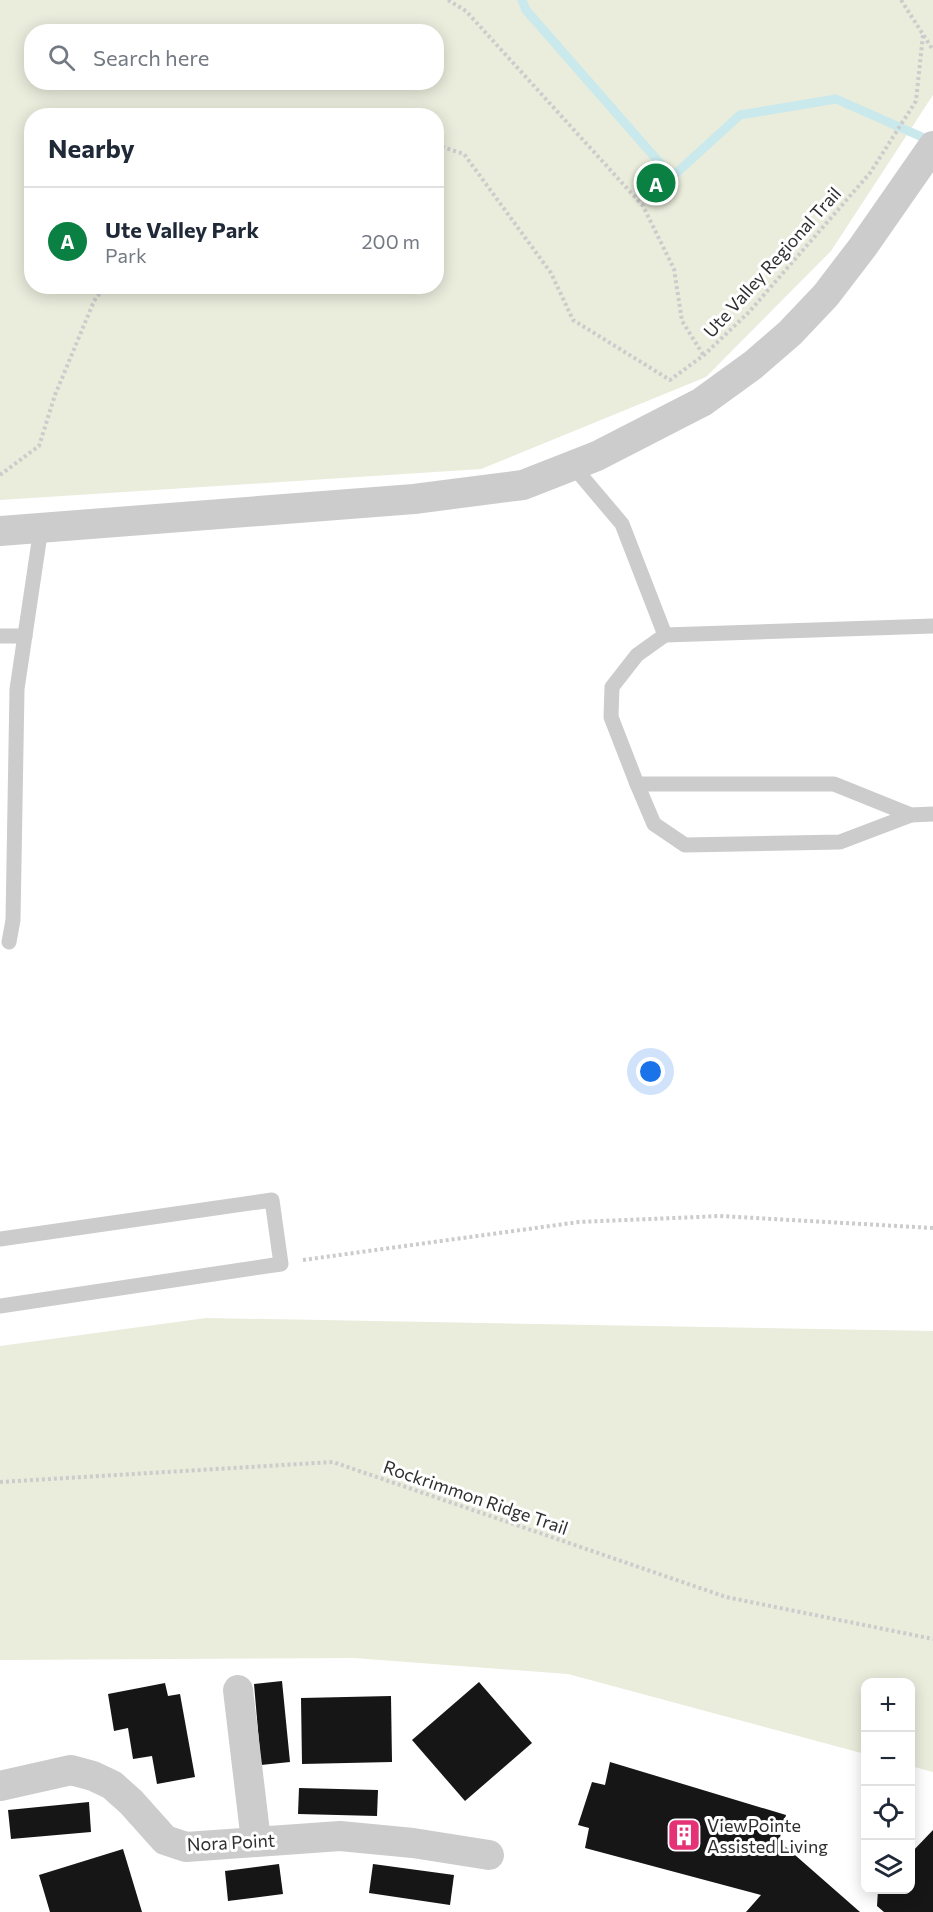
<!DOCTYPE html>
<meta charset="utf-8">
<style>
:root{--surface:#fff;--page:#f6f6f7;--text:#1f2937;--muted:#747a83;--line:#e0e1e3;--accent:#0b8043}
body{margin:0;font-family:Commissioner,sans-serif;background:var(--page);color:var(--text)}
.controls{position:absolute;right:18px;bottom:18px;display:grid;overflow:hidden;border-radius:12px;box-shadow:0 3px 15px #0003}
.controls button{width:54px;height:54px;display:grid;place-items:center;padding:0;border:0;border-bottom:2px solid var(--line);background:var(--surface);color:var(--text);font:30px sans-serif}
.you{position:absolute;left:651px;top:1072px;width:21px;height:21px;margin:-15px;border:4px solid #fff;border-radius:50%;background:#1a73e8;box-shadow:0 0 0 9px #1a73e833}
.badge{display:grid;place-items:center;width:39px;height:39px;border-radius:50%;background:var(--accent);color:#fff;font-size:20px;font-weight:700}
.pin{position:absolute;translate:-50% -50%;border:3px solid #fff;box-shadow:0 2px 6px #0006}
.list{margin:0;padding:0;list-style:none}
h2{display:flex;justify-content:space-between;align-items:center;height:78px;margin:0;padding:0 24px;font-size:26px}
h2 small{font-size:20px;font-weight:400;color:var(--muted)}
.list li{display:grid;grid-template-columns:39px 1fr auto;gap:18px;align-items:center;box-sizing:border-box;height:108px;padding:0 24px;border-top:2px solid var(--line)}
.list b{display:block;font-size:22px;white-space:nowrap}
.list p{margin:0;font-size:20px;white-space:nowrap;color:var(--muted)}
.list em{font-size:20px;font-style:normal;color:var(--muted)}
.icon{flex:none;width:33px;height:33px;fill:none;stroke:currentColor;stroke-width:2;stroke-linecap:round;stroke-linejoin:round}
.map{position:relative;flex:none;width:933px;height:1912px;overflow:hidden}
.search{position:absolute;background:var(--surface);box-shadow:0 3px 15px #0003;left:24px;top:24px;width:420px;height:66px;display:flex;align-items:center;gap:15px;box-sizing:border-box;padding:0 21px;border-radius:24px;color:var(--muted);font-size:22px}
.panel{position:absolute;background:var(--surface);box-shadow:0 3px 15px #0003;left:24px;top:108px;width:420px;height:186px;border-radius:24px}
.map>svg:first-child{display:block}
</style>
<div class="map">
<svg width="933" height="1912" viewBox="0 0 933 1912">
<rect width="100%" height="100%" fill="#fff"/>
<g fill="#eaecdc" fill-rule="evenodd">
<path d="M0 0H933V95L831 251 706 377 481 469 0 500ZM32 32H436V82H32ZM32 116H436V286H32Z"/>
<path d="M206 1318 933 1331V1772L911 1766 910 1682H866L865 1754 568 1674 354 1658 0 1660V1346Z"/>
</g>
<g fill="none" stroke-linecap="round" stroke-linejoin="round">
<path stroke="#c9e9ec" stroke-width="9" d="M522 0 526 10 672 177 740 115 836 99 931 141"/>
</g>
<g fill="#161616">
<path d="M282 1681 290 1762 261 1765 254 1684Z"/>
<path d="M479 1682 532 1743 465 1801 412 1740Z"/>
<path d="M165 1683 168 1696 180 1694 195 1777 157 1784 152 1756 133 1759 128 1728 114 1731 108 1694Z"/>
<path d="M391 1696 392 1762 302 1764 301 1698Z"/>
<path d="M610 1762 786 1815 779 1841 860 1912H746L761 1895 585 1848 589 1828 578 1825 592 1782 605 1785Z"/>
<path d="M299 1788 378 1790 377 1816 298 1814Z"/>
<path d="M89 1802 91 1832 11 1839 8 1810Z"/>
<path d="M933 1830V1912H884L877 1906 878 1890H910V1854Z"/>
<path d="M123 1849 142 1912H50L39 1875Z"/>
<path d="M279 1864 283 1894 228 1901 225 1871Z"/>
<path d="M373 1864 454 1875 450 1905 369 1893Z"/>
</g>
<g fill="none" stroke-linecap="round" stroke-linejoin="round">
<g stroke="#ccc" stroke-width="4" stroke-dasharray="3 3" stroke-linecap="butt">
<path d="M448 0 466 11 643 206 674 269 682 321 704 356"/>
<path d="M901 0 933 50"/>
<path d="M436 145 464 154 551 273 573 320 670 380 704 355 749 312 870 173 916 101 923 35"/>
<path d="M0 475 39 446 55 395 94 301 105 286"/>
<path d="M303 1260 579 1222 720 1216 933 1228"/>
<path d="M0 1482 333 1462 726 1597 933 1639"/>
</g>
<g stroke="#ccc" stroke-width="15">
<path d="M573 466 622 524 665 635 637 655 612 687 611 717 637 784H834L911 815 933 814"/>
<path d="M665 635 933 626"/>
<path d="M0 636H25"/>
<path d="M637 784 654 824 685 845 840 842 911 815"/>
<path d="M9 942 13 920 17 689 41 528"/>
<path d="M0 1239 272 1200 281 1264 0 1306"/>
</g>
<g stroke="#ccc" stroke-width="30">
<path d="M0 531 414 499 523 485 597 456 702 402 753 365 790 333 826 295 862 248 933 146"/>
<path d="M238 1690 256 1841"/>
<path d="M0 1786 71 1770 93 1776 112 1785 131 1802 165 1840 186 1847 340 1836 413 1843 489 1855"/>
</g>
</g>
<defs>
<symbol id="building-square" viewBox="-11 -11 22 22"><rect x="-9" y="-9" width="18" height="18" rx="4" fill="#e53276" stroke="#fff"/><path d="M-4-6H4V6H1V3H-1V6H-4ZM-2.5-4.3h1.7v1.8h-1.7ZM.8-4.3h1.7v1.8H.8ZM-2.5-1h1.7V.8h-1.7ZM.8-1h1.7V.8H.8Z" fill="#fff"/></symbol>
</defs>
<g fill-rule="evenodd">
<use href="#building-square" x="665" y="1816" width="38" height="38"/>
</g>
<g text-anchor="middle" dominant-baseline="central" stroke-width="6" stroke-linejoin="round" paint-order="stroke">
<g font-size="18" fill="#2f2f2f" stroke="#fff">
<text transform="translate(772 262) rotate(-48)">Ute Valley Regional Trail</text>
<text transform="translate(476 1497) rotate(19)">Rockrimmon Ridge Trail</text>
<text transform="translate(231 1842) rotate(-3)">Nora Point</text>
</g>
<g font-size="18" fill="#2f2f2f" stroke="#fff" text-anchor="start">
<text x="707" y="1825">ViewPointe<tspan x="707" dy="21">Assisted Living</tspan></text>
</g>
</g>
</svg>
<div class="controls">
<button>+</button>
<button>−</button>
<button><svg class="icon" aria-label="locate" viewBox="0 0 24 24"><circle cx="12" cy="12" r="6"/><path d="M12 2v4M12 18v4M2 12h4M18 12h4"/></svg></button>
<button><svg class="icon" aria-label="layers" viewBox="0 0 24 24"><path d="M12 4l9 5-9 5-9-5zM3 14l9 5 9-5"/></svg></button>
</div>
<div class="you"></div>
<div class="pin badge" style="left:656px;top:183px">A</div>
<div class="search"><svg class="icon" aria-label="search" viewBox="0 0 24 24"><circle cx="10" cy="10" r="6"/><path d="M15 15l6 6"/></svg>Search here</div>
<section class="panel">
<h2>Nearby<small></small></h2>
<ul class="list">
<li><span class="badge">A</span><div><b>Ute Valley Park</b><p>Park</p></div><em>200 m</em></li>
</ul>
</section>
</div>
